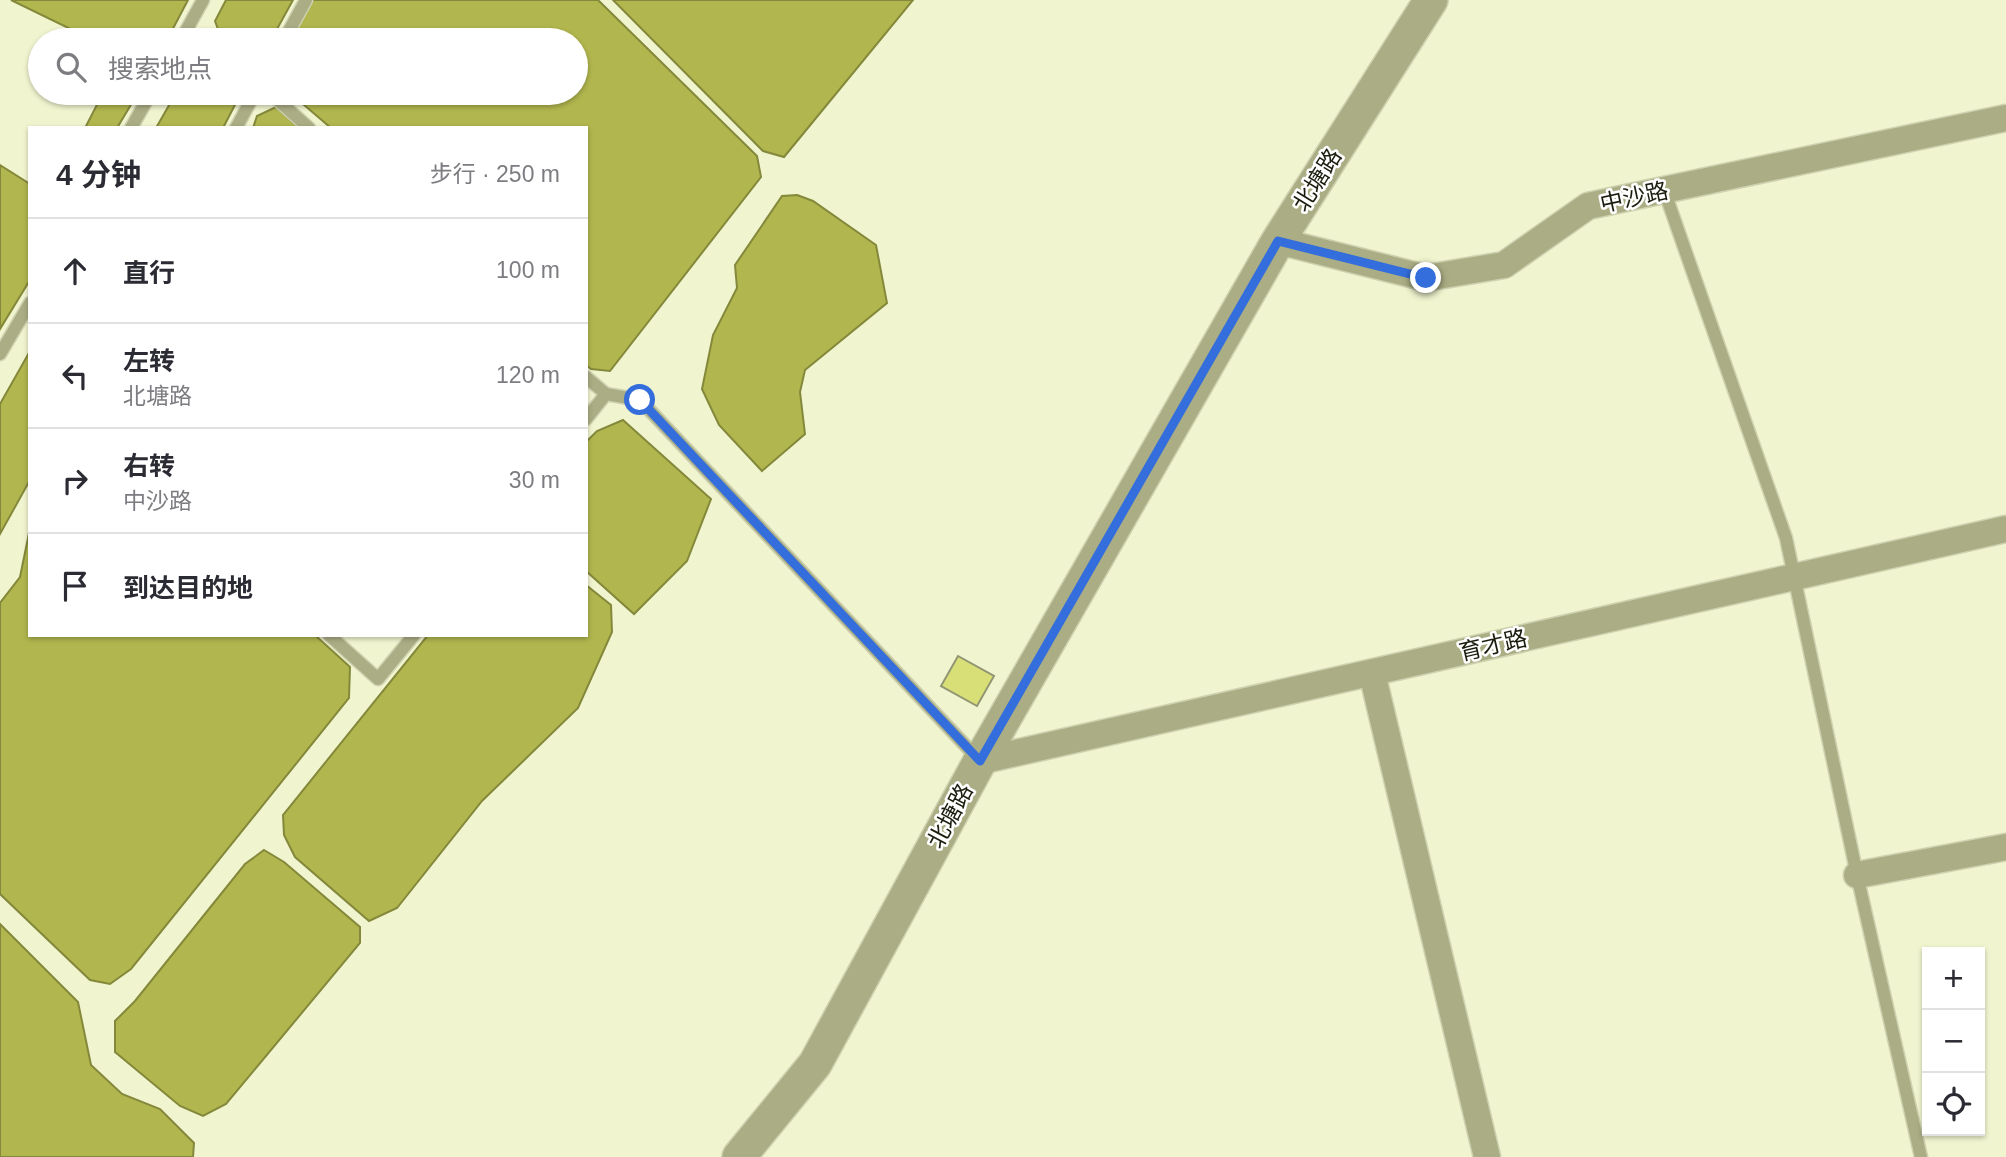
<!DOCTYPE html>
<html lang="zh">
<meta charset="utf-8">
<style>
:root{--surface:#fff;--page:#f7f7f7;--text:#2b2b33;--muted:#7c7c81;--line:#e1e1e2}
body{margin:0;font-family:Arial,"Noto Sans SC",sans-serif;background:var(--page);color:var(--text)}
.controls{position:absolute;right:21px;bottom:21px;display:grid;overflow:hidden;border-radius:0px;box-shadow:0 2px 5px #0004}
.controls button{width:63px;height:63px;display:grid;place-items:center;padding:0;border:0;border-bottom:2px solid var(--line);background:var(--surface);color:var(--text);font:35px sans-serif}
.stop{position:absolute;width:21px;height:21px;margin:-16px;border:5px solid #346ddc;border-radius:50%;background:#fff}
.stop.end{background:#346ddc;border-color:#fff;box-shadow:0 2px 7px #0008}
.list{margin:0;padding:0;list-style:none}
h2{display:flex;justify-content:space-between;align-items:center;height:91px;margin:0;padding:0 28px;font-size:30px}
h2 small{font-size:23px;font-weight:400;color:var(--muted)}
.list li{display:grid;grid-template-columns:46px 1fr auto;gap:21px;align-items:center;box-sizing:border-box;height:105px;padding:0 28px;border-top:2px solid var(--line)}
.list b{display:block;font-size:26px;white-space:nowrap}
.list p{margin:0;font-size:23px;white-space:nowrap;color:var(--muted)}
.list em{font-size:23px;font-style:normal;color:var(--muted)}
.icon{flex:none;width:38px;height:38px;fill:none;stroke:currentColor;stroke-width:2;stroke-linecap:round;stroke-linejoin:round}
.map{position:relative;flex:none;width:2006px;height:1157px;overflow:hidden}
.search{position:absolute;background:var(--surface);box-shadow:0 2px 5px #0004;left:28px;top:28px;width:560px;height:77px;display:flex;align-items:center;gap:18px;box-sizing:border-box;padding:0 24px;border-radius:38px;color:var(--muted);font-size:26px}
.panel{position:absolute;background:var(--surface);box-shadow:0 2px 5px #0004;left:28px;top:126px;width:560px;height:511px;border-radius:0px}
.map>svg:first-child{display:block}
</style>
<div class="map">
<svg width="2006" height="1157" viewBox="0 0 2006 1157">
<rect width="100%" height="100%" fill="#f1f5cf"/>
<g fill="#b1b64e" stroke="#84883b" stroke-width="2">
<path d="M11 0H188L167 40H93Z"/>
<path d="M226 0H293L271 40H222L215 21Z"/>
<path d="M313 0H598L757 156 761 177 610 371 591 369 586 365V128H331L290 93H576V40H290Z"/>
<path d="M613 0H913L784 157 763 151Z"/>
<path d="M103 93H138L117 128H85Z"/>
<path d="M176 93H233L237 101 223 128H156Z"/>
<path d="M276 107 299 128H253L257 116Z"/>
<path d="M0 165 30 184V280L0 329Z"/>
<path d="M797 195 813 201 876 245 887 303 805 370 800 392 805 434 762 471 719 425 702 389 713 335 737 288 735 265 782 196Z"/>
<path d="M30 351V480L0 534V404Z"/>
<path d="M623 420 711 499 687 561 634 614 586 571V442L597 431Z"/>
<path d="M30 528V635H315L350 667 349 698 131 969 110 984 90 980 0 894V603L20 577Z"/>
<path d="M586 585 611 605 612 632 578 708 482 801 397 908 369 921 295 857 284 835 283 815 428 635H586Z"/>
<path d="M264 850 284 862 360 927V943L226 1104 203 1116 180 1106 115 1052V1021L135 1001 245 864Z"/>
<path d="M0 924 78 1002 91 1065 122 1094 160 1109 194 1143 193 1157H0Z"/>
</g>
<path fill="#d9df77" stroke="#929572" stroke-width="2" d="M958 656 994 676 977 706 941 686Z"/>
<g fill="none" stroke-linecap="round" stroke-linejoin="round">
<defs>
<g id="service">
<path d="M181 40 203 0"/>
<path d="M284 40 306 0"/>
<path d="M270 93 309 128"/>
<path d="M131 128 151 93"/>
<path d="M236 128 255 93"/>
<path d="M1664 190 1786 538 1857 875 1921 1157"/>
<path d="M0 354 30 303"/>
<path d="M586 377 606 394 640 400 980 761"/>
<path d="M586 419 606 394"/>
<path d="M329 635 378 679 414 635"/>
</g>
<g id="minor">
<path d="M1278 241 1426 278 1504 265 1588 206 2006 118"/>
<path d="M1372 673 1487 1157"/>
<path d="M980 761 2006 529"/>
<path d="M1857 875 2006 847"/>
</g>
<path id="tertiary" d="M739 1157 815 1064 980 761 1278 241 1431 0"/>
</defs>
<use href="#service" stroke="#cfd2b0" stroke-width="15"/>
<use href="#minor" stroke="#cfd2b0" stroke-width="29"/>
<use href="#tertiary" stroke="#cfd2b0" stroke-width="36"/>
<use href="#service" stroke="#abae84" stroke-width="12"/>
<use href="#minor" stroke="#abae84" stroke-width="26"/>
<use href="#tertiary" stroke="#abae84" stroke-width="33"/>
</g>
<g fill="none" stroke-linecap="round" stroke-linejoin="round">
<path stroke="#346ddc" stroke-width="9" d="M640 400 980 761 1278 241 1426 278"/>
</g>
<g text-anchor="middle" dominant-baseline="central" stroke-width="5" stroke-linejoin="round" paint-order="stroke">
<g font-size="23" fill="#1c1d0f" stroke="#fff">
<text transform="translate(1317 180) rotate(-58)">北塘路</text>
<text transform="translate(1634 197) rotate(-12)">中沙路</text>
<text transform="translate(1493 645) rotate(-13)">育才路</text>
<text transform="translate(950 816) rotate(-62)">北塘路</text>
</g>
</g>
</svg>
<div class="controls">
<button>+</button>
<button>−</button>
<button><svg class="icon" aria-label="locate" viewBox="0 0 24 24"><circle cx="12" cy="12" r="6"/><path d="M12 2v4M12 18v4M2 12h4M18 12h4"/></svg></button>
</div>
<div class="stop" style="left:640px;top:400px"></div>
<div class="stop end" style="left:1426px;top:278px"></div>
<div class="search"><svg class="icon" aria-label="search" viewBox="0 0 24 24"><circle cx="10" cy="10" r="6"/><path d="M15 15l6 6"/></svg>搜索地点</div>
<section class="panel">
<h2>4 分钟<small>步行 · 250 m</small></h2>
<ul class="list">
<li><svg class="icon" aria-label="ahead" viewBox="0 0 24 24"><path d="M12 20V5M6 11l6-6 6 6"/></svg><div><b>直行</b></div><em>100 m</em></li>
<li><svg class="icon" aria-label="left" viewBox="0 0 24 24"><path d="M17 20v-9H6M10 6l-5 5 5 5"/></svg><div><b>左转</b><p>北塘路</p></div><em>120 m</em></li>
<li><svg class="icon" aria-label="right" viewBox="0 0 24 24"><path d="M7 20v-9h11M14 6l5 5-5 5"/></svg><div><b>右转</b><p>中沙路</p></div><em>30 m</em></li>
<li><svg class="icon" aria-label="arrive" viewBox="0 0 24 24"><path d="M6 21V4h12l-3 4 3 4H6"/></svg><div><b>到达目的地</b></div></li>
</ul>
</section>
</div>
